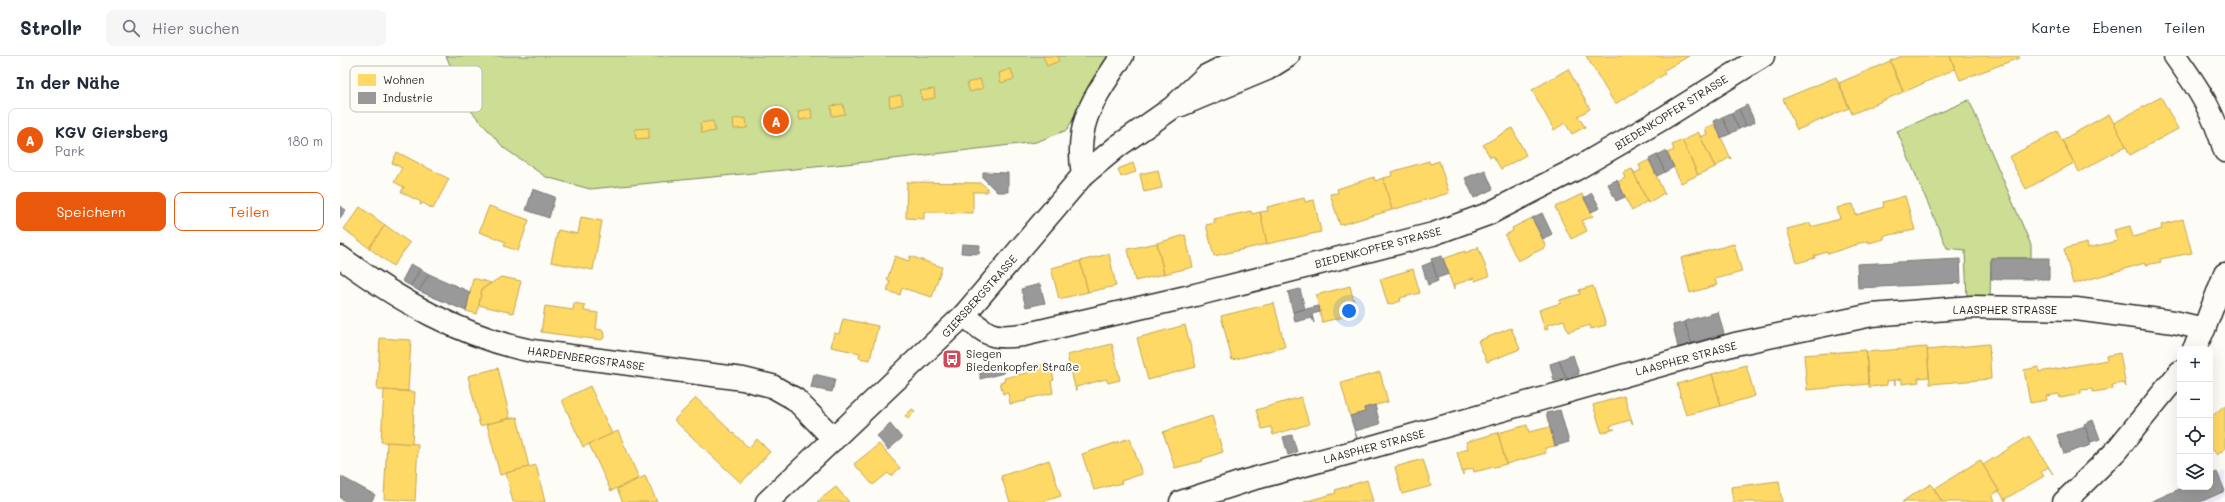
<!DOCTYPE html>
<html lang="de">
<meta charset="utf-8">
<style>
:root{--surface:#fff;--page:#f6f6f7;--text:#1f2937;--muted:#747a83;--line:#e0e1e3;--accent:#ea580c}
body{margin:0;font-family:Mali,sans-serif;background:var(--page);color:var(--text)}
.controls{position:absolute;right:12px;bottom:12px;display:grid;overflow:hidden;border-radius:8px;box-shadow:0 4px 16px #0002}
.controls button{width:36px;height:36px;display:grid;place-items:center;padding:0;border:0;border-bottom:1px solid var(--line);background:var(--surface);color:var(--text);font:20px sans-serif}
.you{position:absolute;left:1009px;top:255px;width:14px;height:14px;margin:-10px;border:3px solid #fff;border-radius:50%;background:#1a73e8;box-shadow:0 0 0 6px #1a73e833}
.badge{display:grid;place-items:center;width:26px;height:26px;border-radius:50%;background:var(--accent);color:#fff;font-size:13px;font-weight:700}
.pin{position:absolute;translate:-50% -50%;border:2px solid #fff;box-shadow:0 1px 4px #0006}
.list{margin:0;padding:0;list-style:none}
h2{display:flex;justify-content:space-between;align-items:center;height:52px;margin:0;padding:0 16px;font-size:17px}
h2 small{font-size:13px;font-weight:400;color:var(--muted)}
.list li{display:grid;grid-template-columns:26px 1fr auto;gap:12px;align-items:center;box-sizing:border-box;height:64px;margin:0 8px 8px;padding:0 8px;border:1px solid var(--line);border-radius:8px}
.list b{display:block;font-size:15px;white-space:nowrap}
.list p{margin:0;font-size:13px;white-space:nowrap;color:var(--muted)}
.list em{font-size:13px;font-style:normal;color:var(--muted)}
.actions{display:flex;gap:8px;padding:12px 16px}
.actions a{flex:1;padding:9px 0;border:1px solid var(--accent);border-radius:8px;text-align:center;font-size:14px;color:var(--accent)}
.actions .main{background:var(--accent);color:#fff}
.icon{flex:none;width:22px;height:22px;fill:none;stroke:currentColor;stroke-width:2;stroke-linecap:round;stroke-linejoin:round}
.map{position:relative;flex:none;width:1885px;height:446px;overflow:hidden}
header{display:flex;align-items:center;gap:24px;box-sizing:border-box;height:56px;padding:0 20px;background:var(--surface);border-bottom:1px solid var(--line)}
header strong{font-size:19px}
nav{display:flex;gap:22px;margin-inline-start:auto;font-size:14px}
.search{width:280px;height:36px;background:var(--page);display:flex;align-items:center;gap:10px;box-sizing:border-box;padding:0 14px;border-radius:8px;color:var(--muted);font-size:15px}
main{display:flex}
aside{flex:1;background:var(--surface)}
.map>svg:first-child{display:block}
</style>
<header>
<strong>Strollr</strong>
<div class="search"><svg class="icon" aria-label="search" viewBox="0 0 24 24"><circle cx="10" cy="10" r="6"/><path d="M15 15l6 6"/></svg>Hier suchen</div>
<nav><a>Karte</a><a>Ebenen</a><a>Teilen</a></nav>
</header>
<main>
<aside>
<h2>In der Nähe<small></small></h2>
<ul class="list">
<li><span class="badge">A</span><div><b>KGV Giersberg</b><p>Park</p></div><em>180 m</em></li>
</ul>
<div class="actions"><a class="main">Speichern</a><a>Teilen</a></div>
</aside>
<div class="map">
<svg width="1885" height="446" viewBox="0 0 1885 446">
<rect width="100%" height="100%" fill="#fdfcf7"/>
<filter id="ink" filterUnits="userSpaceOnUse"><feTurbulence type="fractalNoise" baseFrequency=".025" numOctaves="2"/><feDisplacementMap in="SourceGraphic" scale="8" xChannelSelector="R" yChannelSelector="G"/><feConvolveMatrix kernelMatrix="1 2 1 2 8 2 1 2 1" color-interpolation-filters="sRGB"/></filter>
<g filter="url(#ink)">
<path fill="#efebf6" d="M1885 415V440L1871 446H1816L1870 431V422Z"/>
<g fill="#cbde93" stroke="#7b845f">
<path d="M106 0H768L727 74 696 86 536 105 250 133 206 121 164 92 132 56Z"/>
<path d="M1629 44 1691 189V202H1651L1650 243H1627L1625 194 1607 192 1557 75Z"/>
</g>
<g fill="#ffd966" stroke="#bfa554">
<path d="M703 0H718L719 5 707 10Z"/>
<path d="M1246 0H1349L1323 15 1325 18 1275 48Z"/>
<path d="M1562 0H1610L1615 13 1564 36 1550 5Z"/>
<path d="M1610 0H1679V2L1620 24Z"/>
<path d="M1550 5 1563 36 1512 58 1499 27Z"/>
<path d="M671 13 674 23 661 27 659 17Z"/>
<path d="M1228 13 1250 53 1238 60 1245 71 1232 78 1225 67 1214 74 1192 34Z"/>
<path d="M1496 21 1509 52 1457 74 1443 43Z"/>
<path d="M640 23 643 32 630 36 627 27Z"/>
<path d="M594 33 595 42 582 44 580 35Z"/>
<path d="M561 39 563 48 550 51 549 41Z"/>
<path d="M1821 41 1838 73 1790 99 1774 67Z"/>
<path d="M503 48 505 58 492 60 491 50Z"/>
<path d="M471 53 472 62 460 64 458 55Z"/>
<path d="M1769 58 1786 90 1739 116 1722 84Z"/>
<path d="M406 62 407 72 394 73 393 63Z"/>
<path d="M373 65 375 75 362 77 360 67Z"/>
<path d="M1375 68 1391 103 1390 101 1375 111 1358 76 1361 81 1367 78 1365 73Z"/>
<path d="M309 72V82L296 83 295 73Z"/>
<path d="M1172 72 1186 99 1161 113 1153 100 1150 101 1143 89Z"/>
<path d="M1717 75 1734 107 1686 133 1669 101Z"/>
<path d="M1358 76 1375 111 1358 119 1342 85Z"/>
<path d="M1342 84 1358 119 1341 127 1327 97 1334 94 1332 89Z"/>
<path d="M57 96 109 123 93 153 83 147 80 149 81 146 61 136 64 131 54 126 62 112 52 107Z"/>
<path d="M1309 104 1325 139 1324 137 1308 147 1292 113 1295 117 1301 114 1299 109Z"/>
<path d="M1089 105 1090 108 1099 105 1109 137 1052 154 1043 122 1052 120 1051 116Z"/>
<path d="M793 107 796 116 781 121 778 113Z"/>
<path d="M1292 113 1308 147 1307 145 1292 155 1278 126 1285 122 1283 117Z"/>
<path d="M818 114 822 132 804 136 800 118Z"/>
<path d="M1034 121 1035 125 1043 122 1052 154 1000 169 990 138 998 137 997 133Z"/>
<path d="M567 126 641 127 647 132V136H633V157L584 156V163L566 162Z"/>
<path d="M1242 138 1253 160 1242 165 1247 175 1231 183 1215 151Z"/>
<path d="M1565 140 1575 174 1544 180V183L1529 187V185L1516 188V190L1515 189 1488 198 1487 196 1474 200 1475 202 1457 207 1447 173 1470 167 1471 171 1500 163 1497 152 1506 149 1513 148 1516 159 1544 151 1543 146Z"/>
<path d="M964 142 965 146 974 144 981 176 927 188 920 156 928 155 927 151Z"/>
<path d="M149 150 189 164 178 195 164 190 166 186 139 176Z"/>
<path d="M20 151 45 169 29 192 4 173Z"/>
<path d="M911 155 912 158 920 156 927 188 874 200 866 169 875 167 874 163Z"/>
<path d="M241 161 262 165 253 214 211 206 218 174 238 178Z"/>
<path d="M1192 162 1206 191 1178 205 1165 179 1173 175 1172 172Z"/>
<path d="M1843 163 1852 197 1820 203 1821 206 1806 209 1805 207 1733 228 1724 193 1747 187 1748 192 1777 185 1774 174 1790 170 1793 181 1822 173 1821 169Z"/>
<path d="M45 169 70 187 53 210 29 192Z"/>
<path d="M845 179 853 211 824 218 817 187Z"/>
<path d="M817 187 824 218 795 225 788 193Z"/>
<path d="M1394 188 1402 216 1375 223 1377 229 1350 237 1341 202Z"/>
<path d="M1138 190 1149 220 1135 225 1134 222 1114 229V233L1103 203 1125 195V197L1138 192Z"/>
<path d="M769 198 776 230 748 236 740 205Z"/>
<path d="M555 200 569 205 570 200 602 211 592 241 562 232 560 239 547 235 550 225 547 224Z"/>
<path d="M740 205 748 236 719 243 711 212Z"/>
<path d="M1073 213 1080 237 1060 242 1061 245 1048 249 1040 223Z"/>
<path d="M161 221 181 225 173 257 138 249 142 233Z"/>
<path d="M133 222 151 227 142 233 137 258 126 255Z"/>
<path d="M1010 230 1017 258 982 266 976 239Z"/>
<path d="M1253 230 1266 269 1251 273 1250 269 1228 276 1224 264 1207 269 1208 273 1205 274 1199 254 1221 247 1220 244 1240 238 1239 234Z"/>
<path d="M234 247 245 249 244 255 258 257 256 273 263 274 264 282 261 284 201 276 205 250 233 254Z"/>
<path d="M934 247 945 291 892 304 881 260Z"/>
<path d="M503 263 538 270 530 304 519 302 520 297 491 291 494 277 499 278Z"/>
<path d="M845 269 856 311 808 324 797 282Z"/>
<path d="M1171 272 1180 293 1147 306 1138 285Z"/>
<path d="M40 282 71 284 68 335 37 334Z"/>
<path d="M772 288 780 324 768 327 766 323 736 331V335L727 299Z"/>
<path d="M1649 288 1651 323 1590 328 1587 294Z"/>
<path d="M1587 291 1589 321 1578 322 1579 326 1562 328V323L1555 324V329L1554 324 1547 325V329L1529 331 1526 296Z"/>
<path d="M1526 294 1528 328 1467 334 1464 299Z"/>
<path d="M1780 297 1786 331 1784 327 1772 329 1773 333 1753 336 1752 333 1741 334V338L1720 342 1719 338 1706 340 1707 344 1690 347 1684 314 1699 311V316L1767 304 1766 300Z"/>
<path d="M706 308 708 316 712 315 714 324 711 325 713 337 686 343V345L670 348 668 337 663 338 660 326 665 325 664 322 687 317 686 313Z"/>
<path d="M1406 309 1415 340 1381 350 1372 318Z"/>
<path d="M158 312 170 362 140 370 128 320Z"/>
<path d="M1040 316 1048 346 1024 352 1025 356 1010 360 1001 327Z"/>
<path d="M1372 318 1381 350 1346 359 1337 328Z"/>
<path d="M250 330 272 378 243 391 222 344Z"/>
<path d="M44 334 75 336 72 388 41 386Z"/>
<path d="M1284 340 1293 368 1290 364 1270 370 1271 373H1275L1262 377 1253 349Z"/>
<path d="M961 341 969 368 933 379 931 371 922 373 916 354Z"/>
<path d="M356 342 409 392 417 383 430 396 401 427 334 364Z"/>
<path d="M1885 349V393L1877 399 1870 391V362Z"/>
<path d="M572 353 575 355 568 363 565 360Z"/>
<path d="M872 360 883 396 862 403 863 405 835 412 823 376Z"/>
<path d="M177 361 189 411 160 419 147 368Z"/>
<path d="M1187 369 1189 376 1210 371 1215 390 1205 392 1206 397 1166 408 1158 377Z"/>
<path d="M278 375 299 422 271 435 249 388Z"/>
<path d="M1157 377H1158L1166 408 1134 416 1133 412 1123 415V419L1117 396 1128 393 1126 386Z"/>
<path d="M1689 380 1713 418 1708 411 1701 416 1704 420 1665 443 1666 446 1643 409Z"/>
<path d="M790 382 802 418 781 425 782 427 754 434 742 398Z"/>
<path d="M47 386 78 388 75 445 44 443Z"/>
<path d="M539 388 560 412 551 420 548 417 533 429 514 408Z"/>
<path d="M1083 403 1091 430 1062 438 1055 411Z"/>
<path d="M709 404 721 440 702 446H670L661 420Z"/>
<path d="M1640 404 1659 435 1652 439 1655 444 1651 446H1602L1594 433Z"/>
<path d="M196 409 205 446H173L166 417Z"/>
<path d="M305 420 317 446H283L277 433Z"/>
<path d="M1027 424 1033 446H964L996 437 995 434Z"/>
<path d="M1439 425 1442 446H1393L1391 431Z"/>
<path d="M1591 428 1602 446H1562L1572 439Z"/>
<path d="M496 431 509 446H477Z"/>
</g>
<g fill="#999" stroke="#787878">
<path d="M1407 49 1415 66 1406 70 1399 53Z"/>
<path d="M1399 53 1406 70 1399 73 1391 57Z"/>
<path d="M1391 57 1399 73 1390 78 1382 61Z"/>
<path d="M1382 61 1390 78 1381 82 1374 65Z"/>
<path d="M1326 95 1334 111 1325 116 1317 99Z"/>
<path d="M1317 99 1325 116 1317 120 1309 103Z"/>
<path d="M1145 114 1153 133 1134 142 1125 122Z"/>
<path d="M643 116 668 117V136H657L643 122Z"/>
<path d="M1277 124 1285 141 1276 145 1268 128Z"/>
<path d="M193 133 215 141 209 162 186 154Z"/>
<path d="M1252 137 1260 152 1251 156 1244 142Z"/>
<path d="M0 150 6 154 0 162Z"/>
<path d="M1202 157 1212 178 1203 183 1192 162Z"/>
<path d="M622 188 640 189 639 198 621 197Z"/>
<path d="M1102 200 1109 218 1097 222 1091 203Z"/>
<rect x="1651" y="202" width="58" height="21"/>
<path d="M1620 203 1621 227 1518 232 1517 208Z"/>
<path d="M1092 206 1098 225 1088 229 1082 210Z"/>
<path d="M71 208 80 213 71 230 62 225Z"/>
<path d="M80 213 89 218 79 235 71 230Z"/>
<path d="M89 218 130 236 126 255 79 235Z"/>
<path d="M700 228 705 247 686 251 681 233Z"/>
<path d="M960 233 965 253 953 256 948 236Z"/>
<path d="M979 250 980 256 972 258 974 267 972 262 955 266 953 256Z"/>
<path d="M1378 256 1384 278 1351 287 1345 265Z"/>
<path d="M1344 265 1352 288 1338 292 1333 269 1345 266Z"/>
<path d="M1233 299 1239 318 1226 322 1219 304Z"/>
<path d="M1219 305 1226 322 1214 325 1210 308Z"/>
<path d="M662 306 664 317 640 323V311Z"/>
<path d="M474 318 495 323 492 336 471 332Z"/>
<path d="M1035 349 1040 368 1015 375 1017 383 1010 360 1025 356 1024 352Z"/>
<path d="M1220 354 1229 386 1215 390 1206 357Z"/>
<path d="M1753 364 1760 383 1751 386 1744 368Z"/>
<path d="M550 368 562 382 548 394 537 380Z"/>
<path d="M1745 370 1751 389 1724 398 1717 379Z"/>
<path d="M952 379 957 396 948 399 943 381Z"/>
<path d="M1877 416 1885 435 1860 446H1810L1844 431H1870V419Z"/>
<path d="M0 420 35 439 31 446H7L0 442Z"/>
</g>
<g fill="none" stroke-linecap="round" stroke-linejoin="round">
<defs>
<g id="street">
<path d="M1835 0C1859 33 1873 55 1885 95"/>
<path d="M743 119C734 66 754 43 782 0"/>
<path d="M0 201C58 244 120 280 192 295L403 323 432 330 455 343 494 383"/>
<path d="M624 259C650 280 650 283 683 279L855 239 1093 178 1148 158 1236 113 1322 63 1423 0"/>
<path d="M1854 293 1864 273 1885 218"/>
<path d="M841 446 909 424 1035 390 1395 288 1532 259 1632 251 1736 253 1834 266 1864 273"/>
<path d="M1724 446 1775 396 1840 316"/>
</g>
<g id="secondary">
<path d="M841 49 927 13 948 0"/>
<path d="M427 446 624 259 743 119 778 90 832 52 866 20 886 10 920 0"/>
</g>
</defs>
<use href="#street" stroke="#2b2b2b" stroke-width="25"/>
<use href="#secondary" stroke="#2b2b2b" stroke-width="25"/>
<use href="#street" stroke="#fdfcf7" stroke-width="22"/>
<use href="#secondary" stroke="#fdfcf7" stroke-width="22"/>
</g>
</g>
<defs>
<symbol id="bus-square" viewBox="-11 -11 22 22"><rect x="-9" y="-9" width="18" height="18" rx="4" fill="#d1495b" stroke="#fdfcf7"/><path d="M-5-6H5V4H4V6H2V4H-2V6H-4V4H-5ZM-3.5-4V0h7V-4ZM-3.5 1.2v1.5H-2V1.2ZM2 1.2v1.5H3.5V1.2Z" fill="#fff"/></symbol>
</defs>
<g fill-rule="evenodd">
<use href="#bus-square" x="601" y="292" width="22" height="22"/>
</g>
<g text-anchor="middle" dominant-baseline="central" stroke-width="4" stroke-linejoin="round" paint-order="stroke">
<g font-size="11" fill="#2b2b2b" stroke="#fdfcf7">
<text transform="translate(1331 56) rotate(-32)">BIEDENKOPFER STRASSE</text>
<text transform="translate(1038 191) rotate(-15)">BIEDENKOPFER STRASSE</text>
<text transform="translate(639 240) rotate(-48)">GIERSBERGSTRASSE</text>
<text x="1665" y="253">LAASPHER STRASSE</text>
<text transform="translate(246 302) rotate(8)">HARDENBERGSTRASSE</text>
<text transform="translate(1346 302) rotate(-15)">LAASPHER STRASSE</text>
<text transform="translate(1034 390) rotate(-15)">LAASPHER STRASSE</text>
</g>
<g font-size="11" fill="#2b2b2b" stroke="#fdfcf7" text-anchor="start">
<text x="626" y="297">Siegen<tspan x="626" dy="13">Biedenkopfer Straße</tspan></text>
</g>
</g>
<rect x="10" y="10" width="132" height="46" rx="6" fill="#fdfcf7" stroke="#bebdba" stroke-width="1"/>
<rect x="18" y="18" width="18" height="12" fill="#ffd966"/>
<rect x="18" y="36" width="18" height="12" fill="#999"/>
<g font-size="11" fill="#2b2b2b">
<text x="43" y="28">Wohnen</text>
<text x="43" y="46">Industrie</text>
</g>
</svg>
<div class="controls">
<button>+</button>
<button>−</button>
<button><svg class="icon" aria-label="locate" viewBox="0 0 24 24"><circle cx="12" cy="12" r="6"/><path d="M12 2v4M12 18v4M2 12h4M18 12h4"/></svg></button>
<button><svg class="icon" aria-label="layers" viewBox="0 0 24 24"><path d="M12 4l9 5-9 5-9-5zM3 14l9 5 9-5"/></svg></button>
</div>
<div class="you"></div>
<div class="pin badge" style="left:436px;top:65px">A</div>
</div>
</main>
